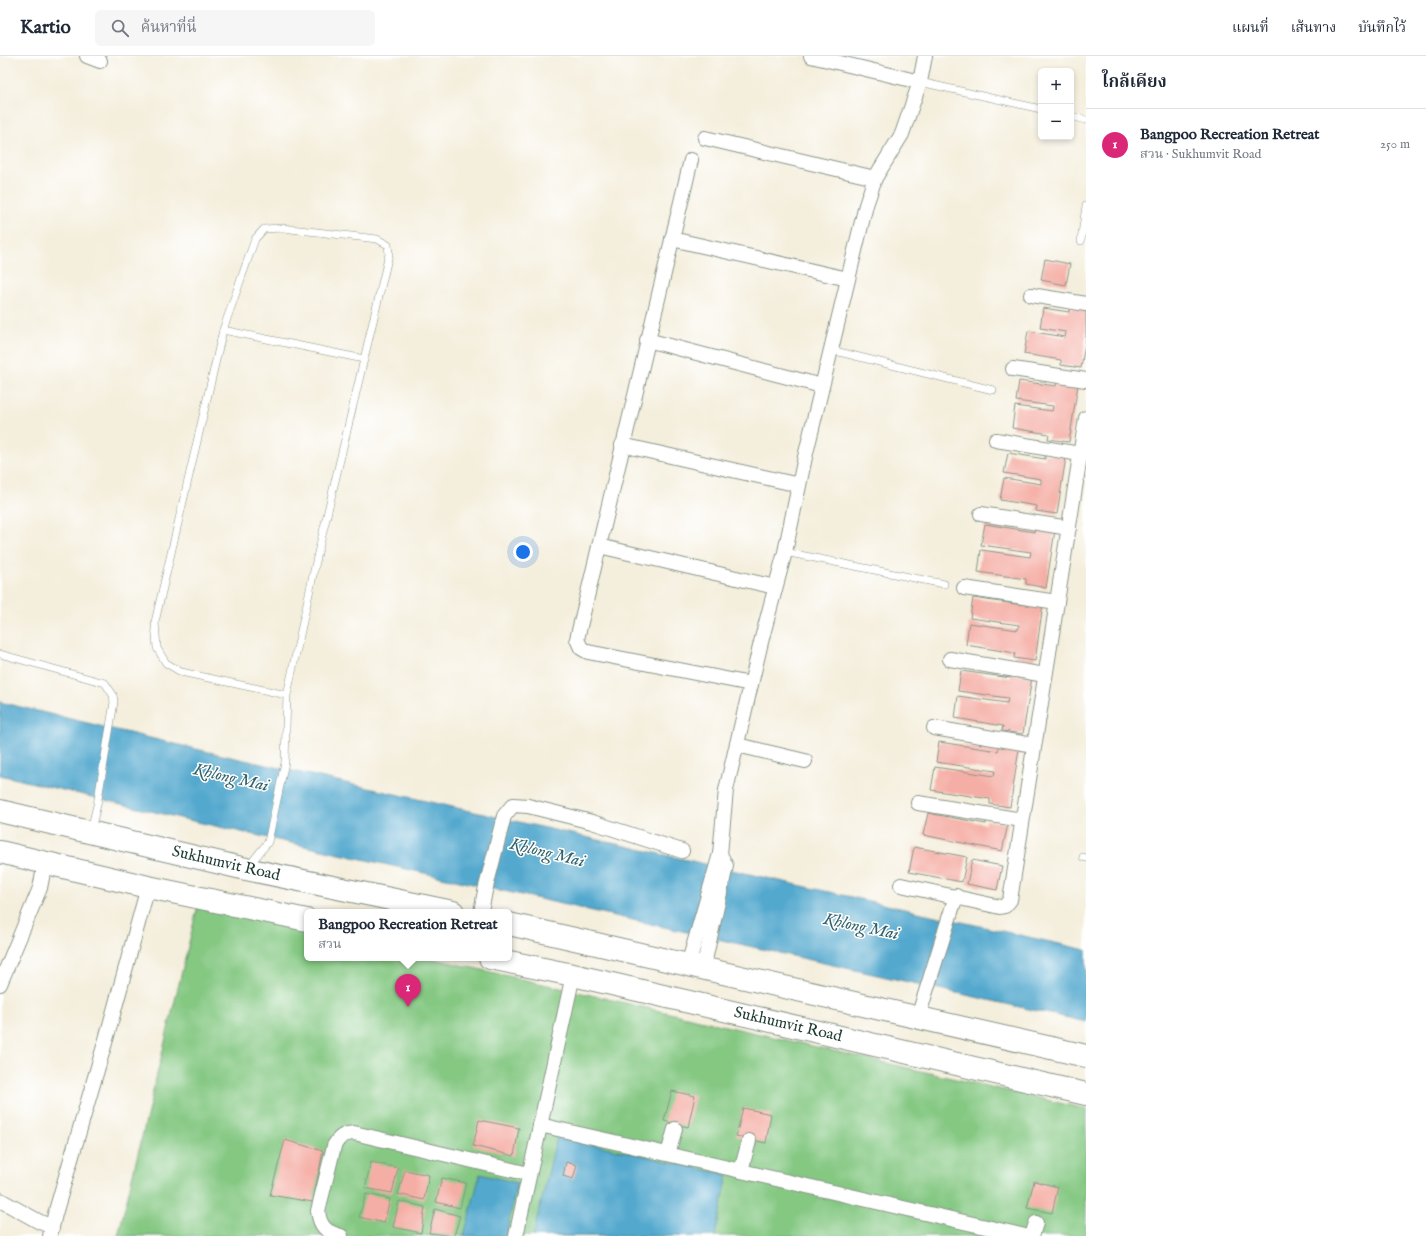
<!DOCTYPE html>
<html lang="th">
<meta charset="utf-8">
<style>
:root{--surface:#fff;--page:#f6f6f7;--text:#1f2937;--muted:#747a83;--line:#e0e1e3;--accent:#db2777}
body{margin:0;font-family:"IM FELL English","Noto Serif Thai",serif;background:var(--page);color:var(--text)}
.controls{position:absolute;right:12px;top:12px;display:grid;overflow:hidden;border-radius:6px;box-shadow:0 2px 6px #0003}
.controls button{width:36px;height:36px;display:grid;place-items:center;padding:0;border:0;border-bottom:1px solid var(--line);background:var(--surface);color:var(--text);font:20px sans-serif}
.you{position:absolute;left:523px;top:496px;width:14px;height:14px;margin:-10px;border:3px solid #fff;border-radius:50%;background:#1a73e8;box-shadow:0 0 0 6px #1a73e833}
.badge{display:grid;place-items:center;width:26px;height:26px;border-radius:50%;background:var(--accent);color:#fff;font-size:13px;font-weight:700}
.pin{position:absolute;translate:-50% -33px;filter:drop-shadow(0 1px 2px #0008)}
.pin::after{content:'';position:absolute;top:21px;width:14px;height:12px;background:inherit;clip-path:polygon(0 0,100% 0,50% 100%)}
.popup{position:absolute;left:304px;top:853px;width:208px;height:52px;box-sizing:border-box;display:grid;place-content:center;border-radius:6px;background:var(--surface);filter:drop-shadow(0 1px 3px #0005);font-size:13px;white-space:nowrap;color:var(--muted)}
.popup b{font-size:15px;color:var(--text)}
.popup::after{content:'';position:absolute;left:50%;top:100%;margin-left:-8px;border:8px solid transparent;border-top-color:var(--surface)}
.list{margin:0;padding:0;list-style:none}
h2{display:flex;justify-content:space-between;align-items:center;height:52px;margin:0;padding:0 16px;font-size:17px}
h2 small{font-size:13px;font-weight:400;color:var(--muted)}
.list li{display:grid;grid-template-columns:26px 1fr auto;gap:12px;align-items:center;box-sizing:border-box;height:72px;padding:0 16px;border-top:1px solid var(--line)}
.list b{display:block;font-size:15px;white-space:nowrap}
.list p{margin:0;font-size:13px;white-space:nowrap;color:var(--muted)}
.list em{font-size:13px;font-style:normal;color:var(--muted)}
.icon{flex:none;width:22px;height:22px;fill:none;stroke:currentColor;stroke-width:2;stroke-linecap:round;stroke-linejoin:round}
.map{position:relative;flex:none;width:1086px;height:1180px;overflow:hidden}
header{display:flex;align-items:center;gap:24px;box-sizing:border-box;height:56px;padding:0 20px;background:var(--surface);border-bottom:1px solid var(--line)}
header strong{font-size:19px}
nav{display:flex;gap:22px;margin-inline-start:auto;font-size:14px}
.search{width:280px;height:36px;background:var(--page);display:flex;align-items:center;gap:10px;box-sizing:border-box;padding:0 14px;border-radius:6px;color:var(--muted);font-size:15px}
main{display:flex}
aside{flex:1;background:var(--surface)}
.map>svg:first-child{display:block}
</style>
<header>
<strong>Kartio</strong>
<div class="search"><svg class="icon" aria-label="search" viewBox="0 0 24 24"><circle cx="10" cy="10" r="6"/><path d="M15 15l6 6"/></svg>ค้นหาที่นี่</div>
<nav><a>แผนที่</a><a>เส้นทาง</a><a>บันทึกไว้</a></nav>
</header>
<main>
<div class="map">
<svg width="1086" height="1180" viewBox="0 0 1086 1180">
<rect width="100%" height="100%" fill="#fff"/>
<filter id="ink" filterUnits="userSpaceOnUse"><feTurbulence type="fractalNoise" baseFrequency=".025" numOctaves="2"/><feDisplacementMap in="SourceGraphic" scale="8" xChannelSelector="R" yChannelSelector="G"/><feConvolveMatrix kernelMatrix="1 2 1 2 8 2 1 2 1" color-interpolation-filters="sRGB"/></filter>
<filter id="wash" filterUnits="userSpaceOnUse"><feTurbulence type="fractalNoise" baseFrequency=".012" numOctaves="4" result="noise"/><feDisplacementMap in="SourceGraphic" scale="16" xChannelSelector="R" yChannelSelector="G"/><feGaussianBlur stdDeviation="0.9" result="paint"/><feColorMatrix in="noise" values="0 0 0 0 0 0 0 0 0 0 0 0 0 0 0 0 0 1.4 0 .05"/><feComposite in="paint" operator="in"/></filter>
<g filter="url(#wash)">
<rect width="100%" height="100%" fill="#f4eedc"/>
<path fill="#84c882" stroke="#52825b" d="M198 849 307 874V902H430L1086 1053V1180H118Z"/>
<g fill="#52a8ce" stroke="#387281">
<path d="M0 646 200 694 1086 894V966L184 763 0 719Z"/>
<path d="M557 1080 728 1119 715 1180H533Z"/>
<path d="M480 1118 517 1127 506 1180H464Z"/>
</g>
<g id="blocks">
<g fill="#f5aea5">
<path d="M1045 203 1070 208 1066 229 1041 224Z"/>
<path d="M1069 251 1086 254V282L1081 312 1061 309V304L1024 298 1028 275 1065 281 1066 276 1040 272 1043 252 1069 256Z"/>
<path d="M1019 325 1056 330 1057 325 1078 329 1069 386 1048 383 1049 378 1012 372 1015 350 1052 355 1053 350 1016 345Z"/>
<path d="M1008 397 1045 403V398L1066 401 1057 458 1036 455 1037 450 1000 444 1004 422 1041 428V423L1004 417Z"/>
<path d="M985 468 1034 476 1035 471 1055 474 1046 532 1026 528V523L978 516 981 494 1030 501 1031 496 981 489Z"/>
<path d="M973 542 1022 549 1023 544 1043 548 1035 605 1014 602 1015 597 966 589 969 567 1018 574 1019 569 970 562Z"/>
<path d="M961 615 1011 622V617L1032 621 1023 678 1002 675 1003 670 955 662 958 640 1007 647 1008 642 958 635Z"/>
<path d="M939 686 998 695 999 690 1019 693 1010 751 990 748V743L931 734 935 711 994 720 995 715 936 706Z"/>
<path d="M928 757 986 768V764L1008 768 1002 795 923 779Z"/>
<path d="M914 791 967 801 962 826 909 816Z"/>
<path d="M972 804 1002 810 997 834 967 828Z"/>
<path d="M672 1035 695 1040 688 1071 664 1065Z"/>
<path d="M743 1052 771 1058 766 1087 736 1080Z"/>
<path d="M479 1064 519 1072 514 1100 473 1090Z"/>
<path d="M285 1084 323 1095 313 1146 270 1139Z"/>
<path d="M371 1106 398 1112 392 1137 365 1132Z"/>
<path d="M566 1106 577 1109 573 1123 563 1120Z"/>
<path d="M405 1114 429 1119 424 1144 398 1138Z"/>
<path d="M442 1122 466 1127 460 1152 436 1146Z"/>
<path d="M1034 1125 1058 1131 1052 1157 1027 1152Z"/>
<path d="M366 1138 390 1143 384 1167 359 1161Z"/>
<path d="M399 1145 425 1151 421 1177 393 1171Z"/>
<path d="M435 1153 460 1160 454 1180 429 1177Z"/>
</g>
</g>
</g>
<g filter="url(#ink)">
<use href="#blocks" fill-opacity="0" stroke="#8a9688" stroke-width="1"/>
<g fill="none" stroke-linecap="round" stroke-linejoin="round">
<defs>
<g id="lane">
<path d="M920 26 1041 53"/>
<path d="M1071 60 1086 64"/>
<path d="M1081 185 1086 150"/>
<path d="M223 274 364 303"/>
<path d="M831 294 993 334"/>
<path d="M785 496 944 528"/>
<path d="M0 598 105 627 113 639 114 646 97 749 91 774"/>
<path d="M1083 801 1086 802"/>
<path d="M248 811 268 786 285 706 287 639 317 501 389 198 388 189 377 183 282 172 264 173 255 183 223 274 155 566 157 592 166 607 181 616 287 639"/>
</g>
<g id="street">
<path d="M87 0 100 5"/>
<path d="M811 0 920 26"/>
<path d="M705 82 875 122"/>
<path d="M691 104 577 583 581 592 588 596 751 628"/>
<path d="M672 183 848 223"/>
<path d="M1031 239 1086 248"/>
<path d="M647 284 822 330"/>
<path d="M1013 313 1086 324"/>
<path d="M996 384 1080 398"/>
<path d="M622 389 799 429"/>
<path d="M981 458 1069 472"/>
<path d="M599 490 775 531"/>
<path d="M964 532 1057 546"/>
<path d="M950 603 1045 619"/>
<path d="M934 672 1034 689"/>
<path d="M737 689 805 705"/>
<path d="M918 747 1022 764"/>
<path d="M901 829 1000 851 1005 850 1010 844 1086 362"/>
<path d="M481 856 485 835 504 760 513 749 528 750 592 766 682 795"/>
<path d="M688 909 720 798 726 734 762 582 785 496 805 401 866 149 875 122 902 78 920 26 925 0"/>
<path d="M703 913 726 810 720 798"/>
<path d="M0 928 40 832 45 807"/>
<path d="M918 961 956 840"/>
<path d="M540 1069 1025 1180"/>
<path d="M668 1098 675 1073"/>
<path d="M741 1115 749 1085"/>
<path d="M0 1144 38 1165 52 1171"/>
<path d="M50 1180 55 1158 107 980 148 831"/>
<path d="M341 1180C326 1176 320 1171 318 1155L334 1090C339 1081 343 1078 354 1077L529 1118"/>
<path d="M516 1180 573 919"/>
<path d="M1032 1180 1036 1167"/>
</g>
<g id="highway">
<path d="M0 755 246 813 453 856"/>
<path d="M0 796 148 831 307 864"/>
<path d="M509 868 1086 1000"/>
<path d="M490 902 573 919 1086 1038"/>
</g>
</defs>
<use href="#lane" stroke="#8a9688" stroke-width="8"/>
<use href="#street" stroke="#8a9688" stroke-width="16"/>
<use href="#highway" stroke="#8a9688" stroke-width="24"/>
<use href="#lane" stroke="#fff" stroke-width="7"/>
<use href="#street" stroke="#fff" stroke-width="14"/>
<use href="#highway" stroke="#fff" stroke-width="22"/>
</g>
</g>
<g text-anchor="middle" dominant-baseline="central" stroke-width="3" stroke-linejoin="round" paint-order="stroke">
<g font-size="16" fill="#1f3d34" stroke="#fff">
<text transform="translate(226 808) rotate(13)">Sukhumvit Road</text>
<text transform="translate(788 969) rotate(13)">Sukhumvit Road</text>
</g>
<g font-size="17" font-style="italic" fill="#31626a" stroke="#fff">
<text transform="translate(231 722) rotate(13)">Khlong Mai</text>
<text transform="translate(547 797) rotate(14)">Khlong Mai</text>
<text transform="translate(861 871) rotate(12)">Khlong Mai</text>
</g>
</g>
</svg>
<div class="controls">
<button>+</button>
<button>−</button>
</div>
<div class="you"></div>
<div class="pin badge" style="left:408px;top:951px">1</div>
<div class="popup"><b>Bangpoo Recreation Retreat</b>สวน</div>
</div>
<aside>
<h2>ใกล้เคียง<small></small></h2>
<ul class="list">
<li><span class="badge">1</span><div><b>Bangpoo Recreation Retreat</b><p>สวน · Sukhumvit Road</p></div><em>250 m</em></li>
</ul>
</aside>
</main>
